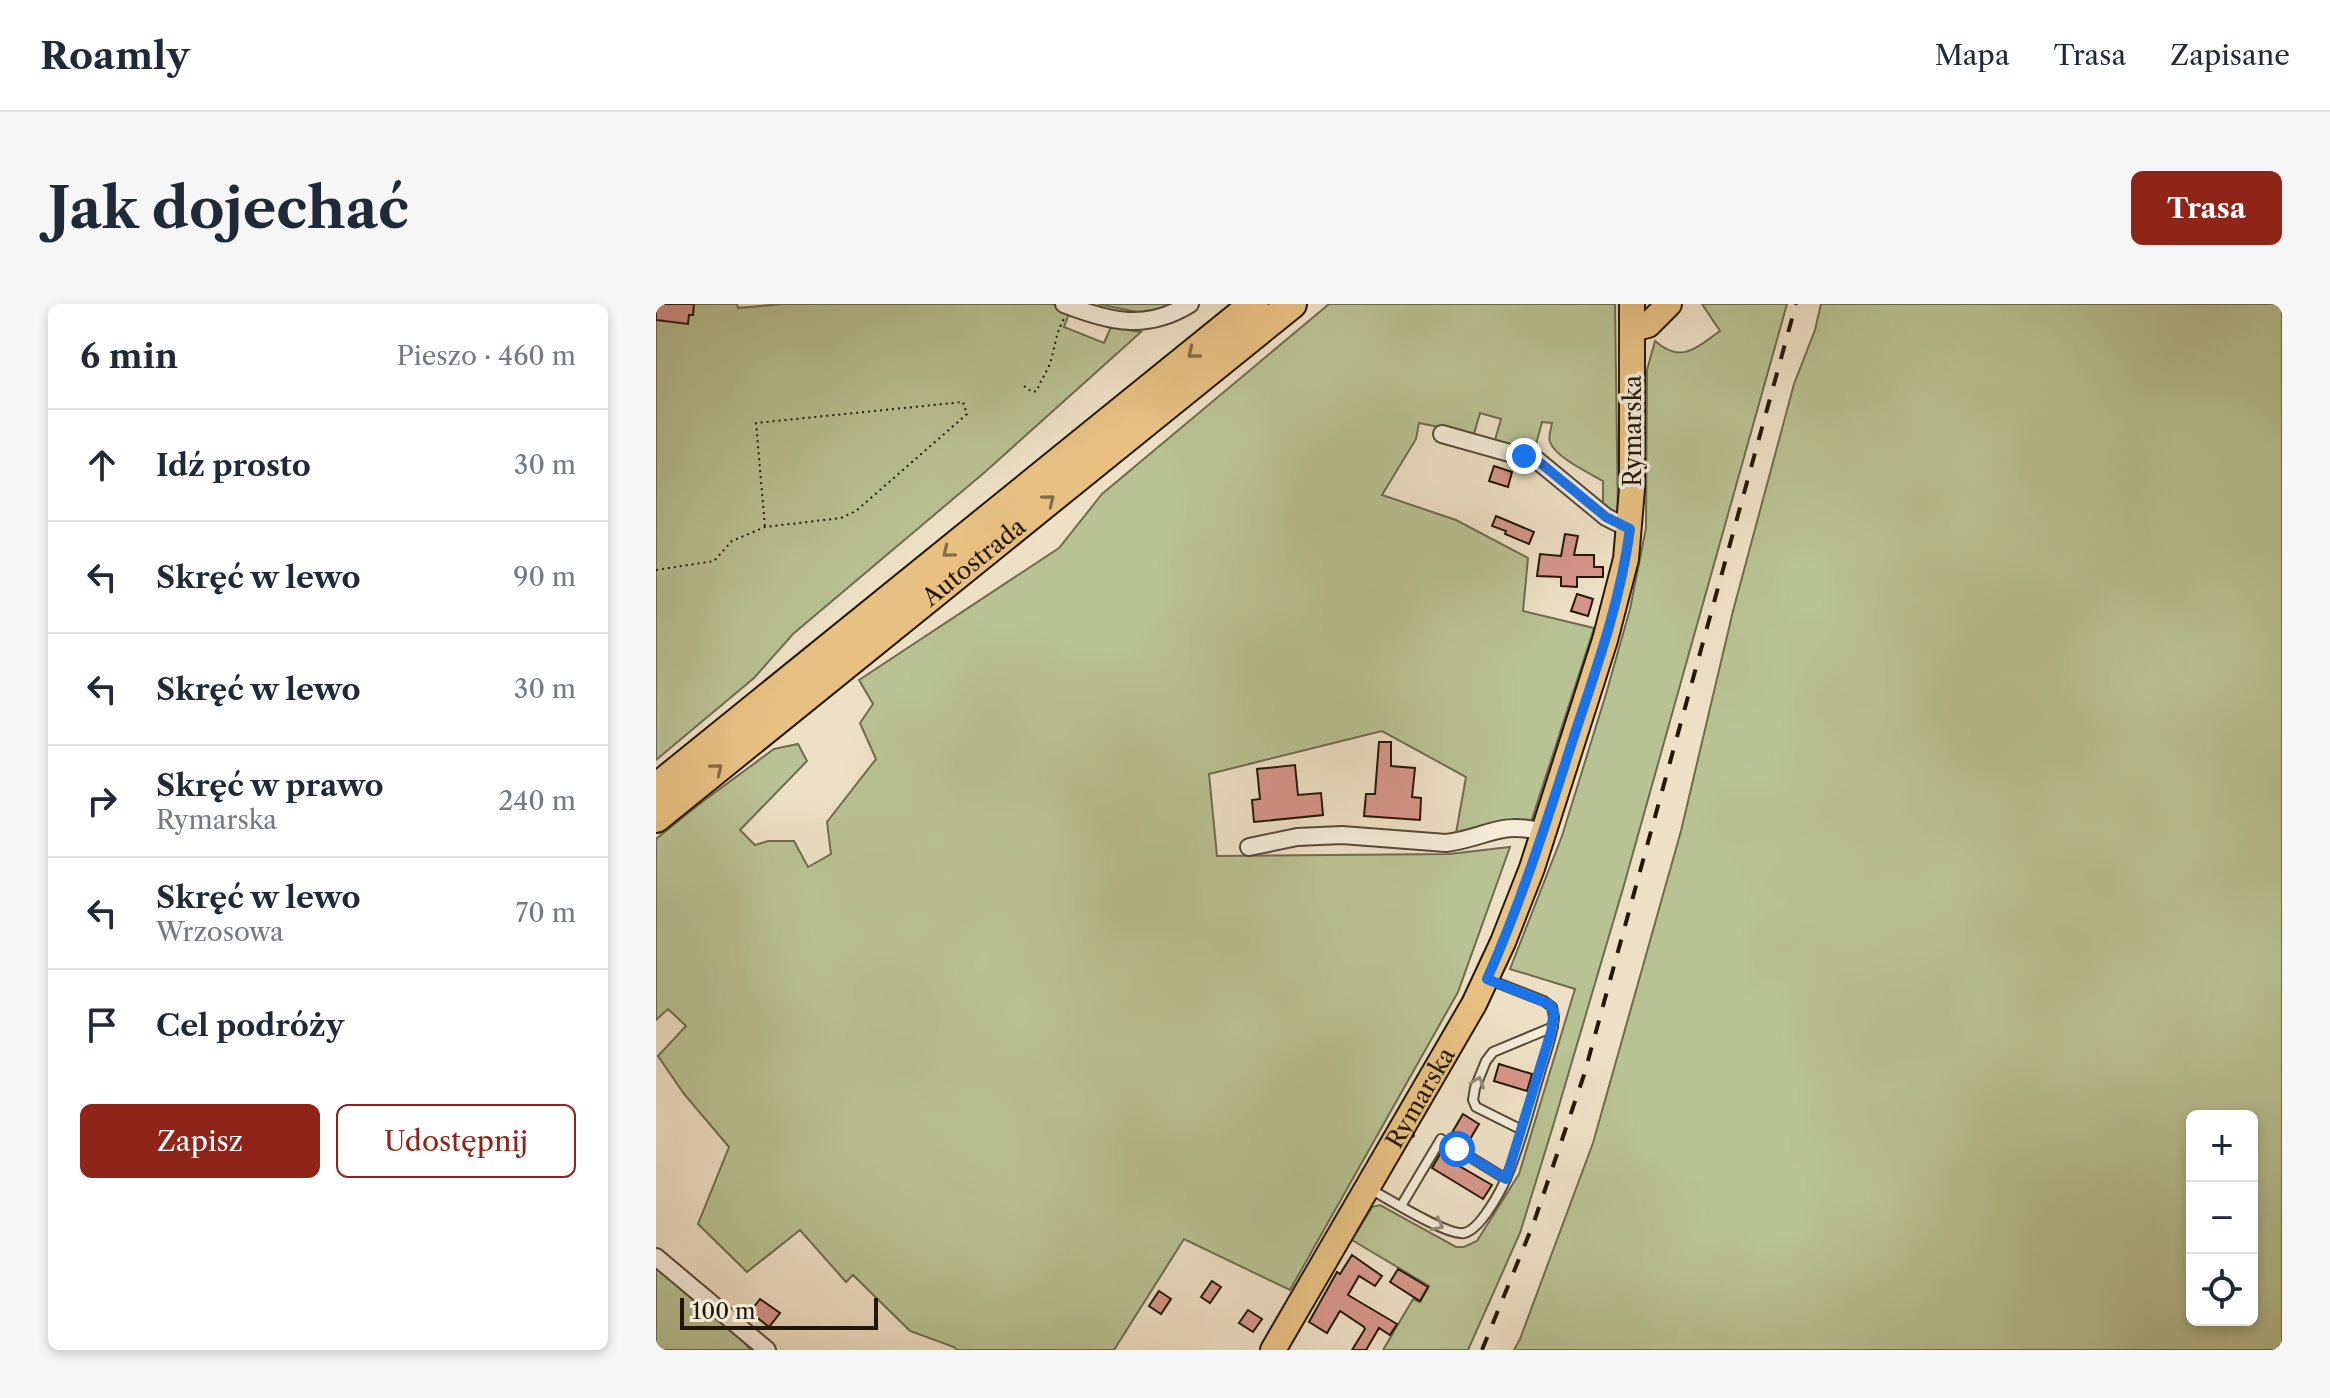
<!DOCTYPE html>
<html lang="pl">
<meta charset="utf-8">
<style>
:root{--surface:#fff;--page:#f6f6f7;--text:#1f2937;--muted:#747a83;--line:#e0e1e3;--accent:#8f2418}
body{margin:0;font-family:"Libre Caslon Text",serif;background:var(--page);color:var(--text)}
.controls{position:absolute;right:24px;bottom:24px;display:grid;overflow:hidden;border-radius:12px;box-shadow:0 4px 12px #0003}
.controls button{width:72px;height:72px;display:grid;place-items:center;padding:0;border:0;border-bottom:2px solid var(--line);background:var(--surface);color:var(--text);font:40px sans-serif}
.scale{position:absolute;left:24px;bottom:20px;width:198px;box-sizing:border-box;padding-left:8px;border:4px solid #251707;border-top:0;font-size:22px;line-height:28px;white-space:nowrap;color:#251707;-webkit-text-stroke:6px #f4ebd9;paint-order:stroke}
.stop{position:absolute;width:24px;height:24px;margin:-18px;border:6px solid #1a73e8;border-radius:50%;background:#fff}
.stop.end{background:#1a73e8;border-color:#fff;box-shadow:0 2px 8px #0008}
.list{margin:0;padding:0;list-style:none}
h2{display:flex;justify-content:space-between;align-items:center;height:104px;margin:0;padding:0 32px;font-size:34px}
h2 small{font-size:26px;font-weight:400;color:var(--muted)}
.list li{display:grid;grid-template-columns:52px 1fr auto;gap:24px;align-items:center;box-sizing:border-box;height:112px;padding:0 32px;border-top:2px solid var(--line)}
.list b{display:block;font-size:30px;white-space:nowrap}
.list p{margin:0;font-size:26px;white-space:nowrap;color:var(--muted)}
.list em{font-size:26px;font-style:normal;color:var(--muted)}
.actions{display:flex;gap:16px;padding:24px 32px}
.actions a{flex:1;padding:18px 0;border:2px solid var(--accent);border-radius:12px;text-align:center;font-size:28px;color:var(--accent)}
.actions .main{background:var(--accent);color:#fff}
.icon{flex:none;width:44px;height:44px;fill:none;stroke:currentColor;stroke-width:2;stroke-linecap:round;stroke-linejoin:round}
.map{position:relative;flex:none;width:1626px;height:1046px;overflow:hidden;border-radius:12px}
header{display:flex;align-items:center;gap:48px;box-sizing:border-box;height:112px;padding:0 40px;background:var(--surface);border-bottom:2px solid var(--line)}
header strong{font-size:38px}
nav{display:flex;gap:44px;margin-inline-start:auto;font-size:28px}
.intro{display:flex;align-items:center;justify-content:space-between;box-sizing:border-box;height:192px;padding:0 48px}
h1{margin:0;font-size:56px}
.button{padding:20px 36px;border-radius:12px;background:var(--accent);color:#fff;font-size:28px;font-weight:700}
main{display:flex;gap:48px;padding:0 48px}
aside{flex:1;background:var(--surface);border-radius:12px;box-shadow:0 4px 12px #0003}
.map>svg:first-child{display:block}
</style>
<header>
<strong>Roamly</strong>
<nav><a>Mapa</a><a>Trasa</a><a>Zapisane</a></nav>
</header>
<div class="intro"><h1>Jak dojechać</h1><a class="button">Trasa</a></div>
<main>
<aside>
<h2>6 min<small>Pieszo · 460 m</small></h2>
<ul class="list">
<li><svg class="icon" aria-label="ahead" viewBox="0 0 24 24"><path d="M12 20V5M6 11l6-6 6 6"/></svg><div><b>Idź prosto</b></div><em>30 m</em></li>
<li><svg class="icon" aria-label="left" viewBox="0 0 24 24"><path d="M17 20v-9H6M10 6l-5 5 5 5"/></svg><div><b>Skręć w lewo</b></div><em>90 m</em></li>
<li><svg class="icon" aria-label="left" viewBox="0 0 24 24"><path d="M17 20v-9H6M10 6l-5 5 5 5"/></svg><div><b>Skręć w lewo</b></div><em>30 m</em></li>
<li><svg class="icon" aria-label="right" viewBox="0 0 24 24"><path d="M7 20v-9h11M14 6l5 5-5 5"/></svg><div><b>Skręć w prawo</b><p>Rymarska</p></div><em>240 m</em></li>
<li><svg class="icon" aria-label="left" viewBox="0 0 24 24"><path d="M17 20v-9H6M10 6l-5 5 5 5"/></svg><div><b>Skręć w lewo</b><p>Wrzosowa</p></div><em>70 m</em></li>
<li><svg class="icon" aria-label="arrive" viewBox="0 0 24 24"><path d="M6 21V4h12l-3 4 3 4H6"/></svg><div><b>Cel podróży</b></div></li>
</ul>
<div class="actions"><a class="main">Zapisz</a><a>Udostępnij</a></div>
</aside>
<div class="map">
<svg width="1626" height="1046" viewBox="0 0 1626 1046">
<rect width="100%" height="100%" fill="#eee0c5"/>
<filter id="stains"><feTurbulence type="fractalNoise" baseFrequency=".0025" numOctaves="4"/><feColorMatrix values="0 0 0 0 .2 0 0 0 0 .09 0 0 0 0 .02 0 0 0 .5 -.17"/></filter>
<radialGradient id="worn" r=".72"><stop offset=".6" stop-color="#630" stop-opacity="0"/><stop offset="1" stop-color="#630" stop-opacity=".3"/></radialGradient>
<g fill="#b9c294" stroke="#6f6c4e" stroke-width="2" fill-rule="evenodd">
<path d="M0 0H81L82 4 126 0H396L414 7 408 23 448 39 455 23 485 28 329 168 137 330 98 374 0 456Z"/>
<path d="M442 0H521L500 12Z"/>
<path d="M673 0H959L962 213 947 200V177C933 169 899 153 894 138 892 133 895 125 896 119L886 118 879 144 869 146 839 136 845 115 824 109 818 130 763 119 760 135 726 191 800 216 872 254 867 307 938 324 875 518H841L800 529 810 473 726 427 553 470 561 552 793 550 854 543 802 688 634 986 528 935 458 1046H301L298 1043 254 1027 197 971 190 978 144 926 91 968 42 920 73 843 28 790 2 752 30 722 12 705 0 716V535L46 498 118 445 142 440 151 457 84 526 99 541 112 537H138L152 563 175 550 171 518 220 455 204 419 217 400 203 376 403 244 446 190Z"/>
<path d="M1046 0H1131L968 581 897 822 864 929 812 1046H727L757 995 764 998 773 982 696 936 716 903 724 901 800 943H808L821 937 863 870 919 685 854 665 906 532 950 390 974 305 990 224 991 66 999 37C1025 60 1040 44 1064 27Z"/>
<path d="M1165 0H1626V1046H858L864 1035 937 839 1025 527 1077 307 1138 80 1159 26ZM1596 812V1016H1536V812Z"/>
<path d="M0 963 69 1017 95 1046H0Z"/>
</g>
<g fill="#d6968a" stroke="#251707" stroke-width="2">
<path d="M0 0H38L37 11H33L32 20 0 16Z"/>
<path d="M838 162 856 168 852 183 833 177Z"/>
<path d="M840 212 878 228 873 240 849 230 850 227 836 222Z"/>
<path d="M909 230 922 232 918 251H938V263H947V273H921V283L905 282V273L881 272 884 250 905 252Z"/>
<path d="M921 290 937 295 932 312 915 307Z"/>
<path d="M723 438H735V462L759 464 756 493 765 494 764 516 708 512 710 490H719Z"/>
<path d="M639 461 642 491 665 489 667 511 598 518 596 496 604 495 601 465Z"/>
<path d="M843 760 876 770 871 787 838 777Z"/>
<path d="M807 810 823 820 810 842 794 832Z"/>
<path d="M787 845 803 854 800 860 836 881 827 895 776 864Z"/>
<path d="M696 951 726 972 719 982 703 972 692 991 741 1020 734 1031 723 1024 710 1046H696L709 1025 708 1023 684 1007 671 1029 653 1018 681 968 684 970Z"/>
<path d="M742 965 772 983 764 997 734 978Z"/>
<path d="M556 977 565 983 554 999 545 993Z"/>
<path d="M503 987 515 995 505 1010 493 1002Z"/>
<path d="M104 995 124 1009 113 1023 94 1008Z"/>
<path d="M592 1006 606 1015 597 1028 583 1019Z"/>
</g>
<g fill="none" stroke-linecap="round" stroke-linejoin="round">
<defs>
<g id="service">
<path d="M866 826 820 803 817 796 819 784 830 757 837 748 897 723"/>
<path d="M714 885C731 894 791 932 808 929 824 926 845 887 851 872 865 840 873 805 883 772 888 753 897 732 898 713L896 703 888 697 834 676"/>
<path d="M745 902 785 835 850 875"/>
</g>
<g id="minor">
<path d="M408 0C454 18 490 27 534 0"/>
<path d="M786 130 882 157 950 213 974 225"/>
<path d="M593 543 641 533 686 531 790 539C830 534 844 516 887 528"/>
<path d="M0 953 111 1046"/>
</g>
<g id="primary">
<path d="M976 25 992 21 1013 0"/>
<path id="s1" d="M617 1046 818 700 847 638 876 564 949 336 970 255 976 185V0"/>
</g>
<g id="motorway">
<path d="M0 484 598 0"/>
<path id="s2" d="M0 514 636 0"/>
</g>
</defs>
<use href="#service" stroke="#574936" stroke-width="12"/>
<use href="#minor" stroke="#574936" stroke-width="20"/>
<use href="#primary" stroke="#251707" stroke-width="28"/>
<use href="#motorway" stroke="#251707" stroke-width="32"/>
<g stroke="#251707" stroke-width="2" stroke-dasharray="2 4" stroke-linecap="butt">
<path d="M368 82 376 88 381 87C384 77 389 71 393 62 399 46 399 30 408 15"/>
<path d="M0 266 58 257 76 237 109 223 185 214 200 207 311 110 307 98 100 119 109 223"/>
</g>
<use href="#service" stroke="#f4ebd9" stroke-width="8"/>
<use href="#minor" stroke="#f4ebd9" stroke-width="16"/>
<use href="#primary" stroke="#e7c082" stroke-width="24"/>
<use href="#motorway" stroke="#e7c082" stroke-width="28"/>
<path stroke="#251707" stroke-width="4" stroke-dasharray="14 14" stroke-linecap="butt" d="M826 1046 878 918 928 771 1140 0"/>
</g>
<defs><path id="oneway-chevron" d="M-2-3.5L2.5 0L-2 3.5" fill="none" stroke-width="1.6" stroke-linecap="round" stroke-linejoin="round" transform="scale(2)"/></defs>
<g stroke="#866c44">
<use href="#oneway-chevron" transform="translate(537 49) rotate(141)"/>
<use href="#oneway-chevron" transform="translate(393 196) rotate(-39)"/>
<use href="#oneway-chevron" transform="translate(292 248) rotate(141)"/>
<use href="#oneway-chevron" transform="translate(61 465) rotate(-39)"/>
</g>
<g stroke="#978c7a">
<use href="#oneway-chevron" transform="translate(822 778) rotate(-71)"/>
<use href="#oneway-chevron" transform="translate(782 921) rotate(27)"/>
</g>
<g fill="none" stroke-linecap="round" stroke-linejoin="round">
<path stroke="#1a73e8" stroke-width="10" d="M801 845 850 875 895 728 898 708 893 700 831 675C867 594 893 510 920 426 942 360 965 294 974 225L950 213 882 157 868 152"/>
</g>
<g text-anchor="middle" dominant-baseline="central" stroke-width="7" stroke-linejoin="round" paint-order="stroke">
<g font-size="24" fill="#251707" stroke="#f4ebd9">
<text transform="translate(976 127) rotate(-90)">Rymarska</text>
<text stroke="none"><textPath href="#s2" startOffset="408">Autostrada</textPath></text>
<text stroke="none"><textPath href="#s1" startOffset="292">Rymarska</textPath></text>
</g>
</g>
<rect width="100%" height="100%" filter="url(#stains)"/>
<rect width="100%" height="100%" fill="url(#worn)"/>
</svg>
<div class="controls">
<button>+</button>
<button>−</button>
<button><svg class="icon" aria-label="locate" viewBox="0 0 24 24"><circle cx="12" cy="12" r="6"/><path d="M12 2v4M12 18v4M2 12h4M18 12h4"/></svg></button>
</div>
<div class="scale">100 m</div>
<div class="stop" style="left:801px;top:845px"></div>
<div class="stop end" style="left:868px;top:152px"></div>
</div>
</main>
